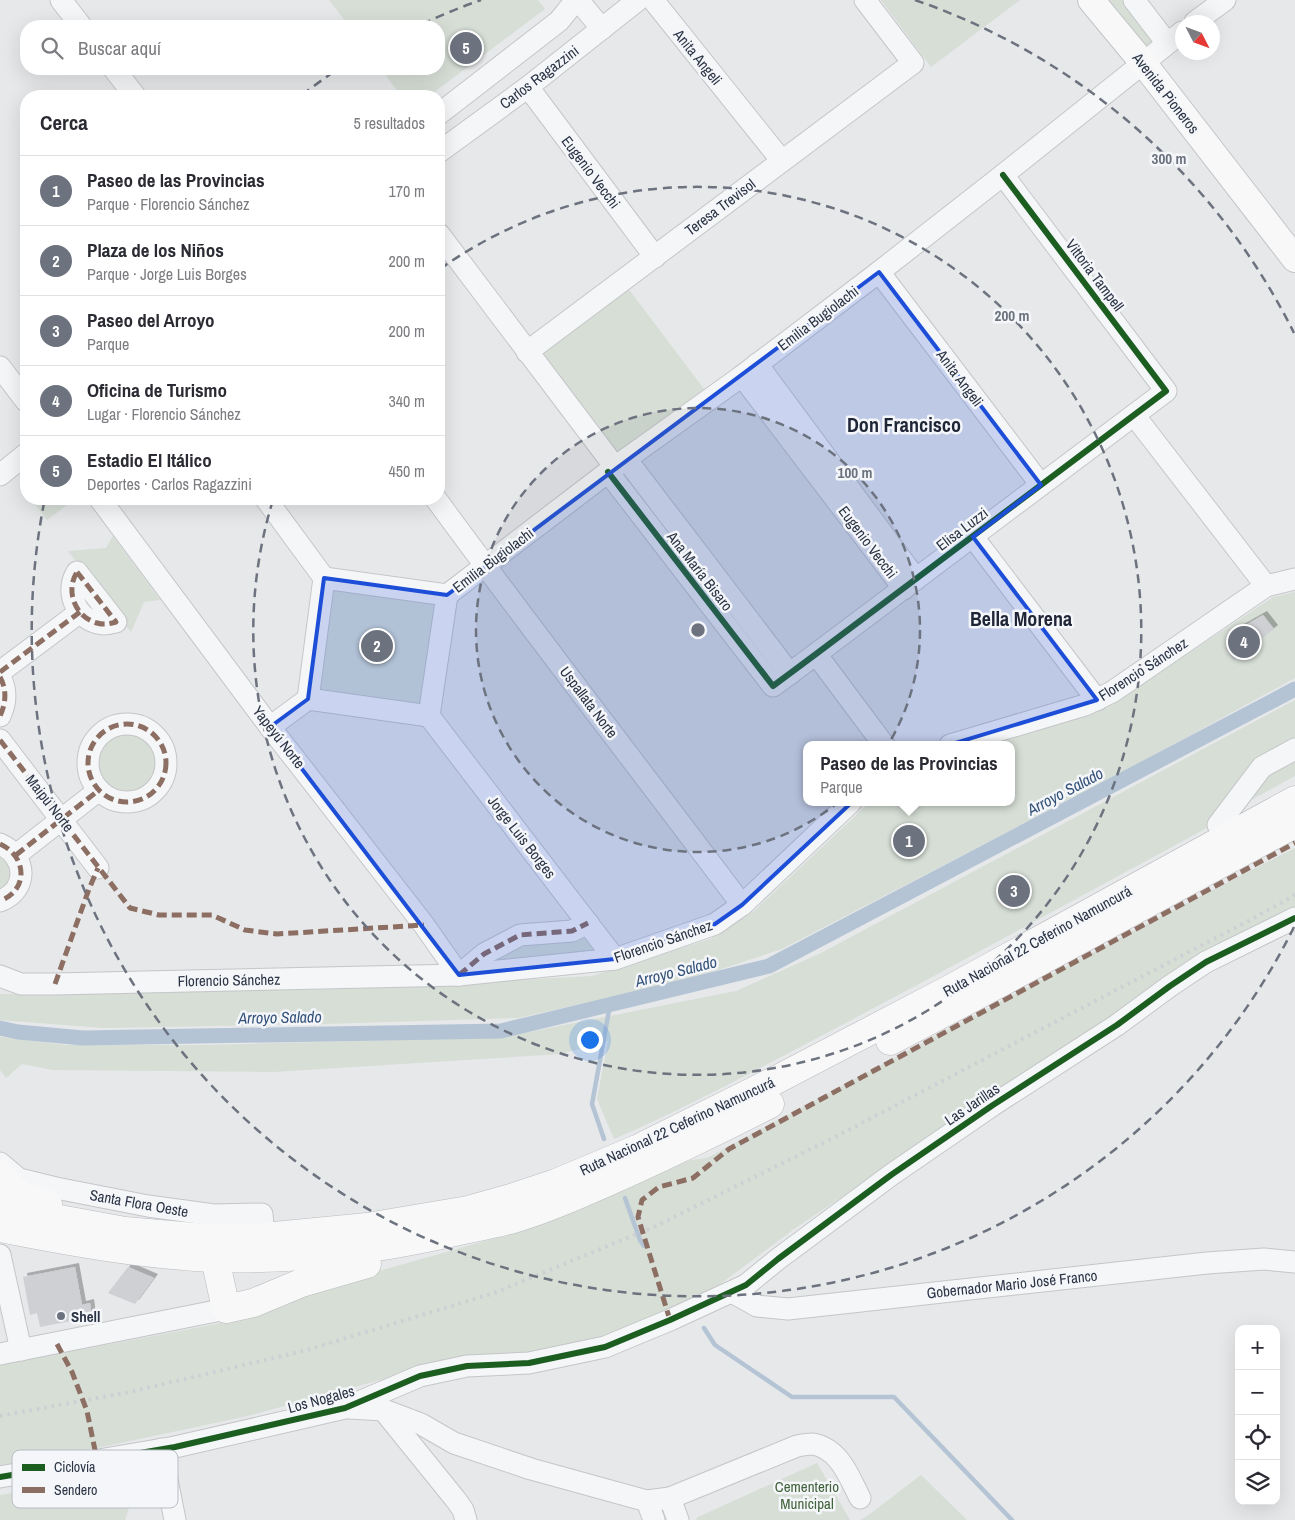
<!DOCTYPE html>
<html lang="es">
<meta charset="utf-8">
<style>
:root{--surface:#fff;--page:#f2f2f3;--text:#2b2b33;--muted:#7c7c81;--line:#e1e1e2;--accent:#6c737f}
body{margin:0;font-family:"Archivo Narrow",sans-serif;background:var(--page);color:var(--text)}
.controls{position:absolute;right:15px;bottom:15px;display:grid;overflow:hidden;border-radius:10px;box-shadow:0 5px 20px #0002}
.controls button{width:45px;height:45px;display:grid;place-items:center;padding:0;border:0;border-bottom:1px solid var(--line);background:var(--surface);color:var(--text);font:25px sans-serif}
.compass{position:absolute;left:1175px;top:15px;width:45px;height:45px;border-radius:50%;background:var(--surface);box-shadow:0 5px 20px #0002;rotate:132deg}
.you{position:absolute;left:589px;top:1039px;width:18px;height:18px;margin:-12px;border:4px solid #fff;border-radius:50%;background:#1a73e8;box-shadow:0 0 0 8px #1a73e833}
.badge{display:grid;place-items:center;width:32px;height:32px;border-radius:50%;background:var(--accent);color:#fff;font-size:16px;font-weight:700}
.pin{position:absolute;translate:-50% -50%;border:2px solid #fff;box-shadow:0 1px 5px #0006}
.popup{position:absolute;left:803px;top:741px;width:212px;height:65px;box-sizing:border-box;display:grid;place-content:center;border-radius:10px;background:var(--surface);filter:drop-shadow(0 1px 4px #0005);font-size:16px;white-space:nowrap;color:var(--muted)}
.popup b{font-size:19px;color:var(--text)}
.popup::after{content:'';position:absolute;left:50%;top:100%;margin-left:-10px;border:10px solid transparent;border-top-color:var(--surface)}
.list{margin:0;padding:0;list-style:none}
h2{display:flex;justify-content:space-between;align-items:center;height:65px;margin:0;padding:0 20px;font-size:21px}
h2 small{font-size:16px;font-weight:400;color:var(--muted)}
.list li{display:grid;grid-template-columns:32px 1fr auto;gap:15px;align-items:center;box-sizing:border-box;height:70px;padding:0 20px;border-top:1px solid var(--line)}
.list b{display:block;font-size:19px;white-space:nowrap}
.list p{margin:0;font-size:16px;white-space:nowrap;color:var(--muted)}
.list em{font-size:16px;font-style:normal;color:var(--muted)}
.icon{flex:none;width:28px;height:28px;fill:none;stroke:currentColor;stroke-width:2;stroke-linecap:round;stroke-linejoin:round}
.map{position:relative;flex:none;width:1295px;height:1520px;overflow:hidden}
.search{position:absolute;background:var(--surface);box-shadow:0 5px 20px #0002;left:20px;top:20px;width:425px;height:55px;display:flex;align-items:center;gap:12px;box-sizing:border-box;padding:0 18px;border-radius:20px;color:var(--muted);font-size:19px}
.panel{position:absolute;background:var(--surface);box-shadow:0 5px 20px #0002;left:20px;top:90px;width:425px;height:415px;border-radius:20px}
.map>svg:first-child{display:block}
</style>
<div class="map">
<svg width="1295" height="1520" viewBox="0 0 1295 1520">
<defs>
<filter id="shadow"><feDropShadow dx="4" dy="-4" stdDeviation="0" flood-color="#0004"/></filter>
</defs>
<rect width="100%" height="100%" fill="#e6e8ea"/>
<g fill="#d6ded6">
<path d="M329 0H538L545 9 429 96H401L381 69H439V26H349Z"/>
<path d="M881 0H1020L931 67Z"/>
<path d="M1096 0H1126L1157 42 1139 56Z"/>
<path d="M627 287 704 389 618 454 541 352Z"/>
<path d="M31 499H75L47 520Z"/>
<path d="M113 536 160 600 144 602 131 632 68 551 106 548Z"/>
<path d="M332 588 437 603 422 704 318 690Z"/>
<path d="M1295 592V678L1125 771 782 949 688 980 518 1018 324 1024 103 1028 0 1020V994L348 989 592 976 710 939 754 911 870 802H1012V745H987L1108 707 1273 597Z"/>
<path d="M1295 700V737L1256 759 1221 813 1205 829C1088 892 972 956 855 1018 775 1060 697 1103 614 1139L597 1099 608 1041 561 1054 273 1072 52 1070 22 1064 6 1078 0 1070V1037L66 1045H208L504 1037 736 991 821 953Z"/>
<circle cx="127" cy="763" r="31"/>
<path d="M1295 759V776L1242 805 1271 773Z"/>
<path d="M1295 848V912L1105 1026 919 1145 794 1229 723 1282 694 1303 630 1330 581 1343 530 1352 462 1358 248 1416 78 1452 0 1466V1365L216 1324 259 1312 288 1299 372 1273 528 1229 586 1206 684 1161 707 1158 1144 925Z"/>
<path d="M0 853 10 863 12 877 0 892Z"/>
<path d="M584 938 596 953 487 962 524 943Z"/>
<path d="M817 1463 850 1520H697L696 1518Z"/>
<path d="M132 1473 138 1482 125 1520H0V1495Z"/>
<path d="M921 1475 967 1520H860L866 1517Z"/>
</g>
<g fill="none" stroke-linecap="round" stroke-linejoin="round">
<g stroke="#b4c4d5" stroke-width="4.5">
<path d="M604 1139 592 1104 610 1005"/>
<path d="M625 1198 640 1240 644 1246"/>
<path d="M704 1328 715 1345 792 1397H894L1012 1520"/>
</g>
<path stroke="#b4c4d5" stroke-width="15" d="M0 1028 18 1032 83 1038 501 1031 769 966 1295 689"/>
</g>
<g fill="#ced0d3" filter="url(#shadow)">
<path d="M1263 615 1274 629 1234 660 1225 648 1239 636 1235 631Z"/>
<path d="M75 1267 82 1305 90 1303 92 1317 40 1327 37 1313 30 1315 23 1277Z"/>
<path d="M128 1267 154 1278 135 1304 108 1293Z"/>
</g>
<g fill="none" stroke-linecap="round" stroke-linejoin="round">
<defs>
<g id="minor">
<path d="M61 0 81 26"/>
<path d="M578 0 602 29"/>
<path d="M653 0 782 161"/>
<path d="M1134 0 1167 43"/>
<path d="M1195 22 1225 0"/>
<path d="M114 69 135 96"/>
<path d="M528 87 655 257"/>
<path d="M439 114 559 21 576 0"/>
<path d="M439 152 528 87 638 0"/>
<path d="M439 234 615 467"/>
<path d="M879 272 1041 485"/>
<path d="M527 352 913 63 865 0"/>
<path d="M757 364 916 579"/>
<path d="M0 367 26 401"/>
<path d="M742 376 904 589"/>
<path d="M1134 415 1266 586"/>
<path d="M626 459 790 674"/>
<path d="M608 472 773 686 816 654 1166 391 1003 175"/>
<path d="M0 475 26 454"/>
<path d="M100 499 270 727 424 925 459 975"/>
<path d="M266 499 324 578"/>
<path d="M436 499C536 636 640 769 742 905"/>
<path d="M973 537 1097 700"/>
<path d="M77 572 116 622C109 624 104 625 97 623 75 617 65 591 77 572Z"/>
<path d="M324 578 447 595 429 716 308 699Z"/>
<path d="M447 595 608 472 742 376 879 272 1003 175 1182 32"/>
<path d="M816 654 884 745"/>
<path d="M0 672 80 612"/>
<path d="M0 677C7 690 6 703 0 716"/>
<path d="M429 716 615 959"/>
<circle cx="127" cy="763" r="39"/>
<path d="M270 727 308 699"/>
<path d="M0 740 98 868"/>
<path d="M950 745 1085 705 1112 692 1266 586 1295 579"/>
<path d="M1218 825 1262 767 1295 749"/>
<path d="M0 844C27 856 29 890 0 901"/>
<path d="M16 855 99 790"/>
<path d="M459 975 484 954 520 935 572 931 588 923"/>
<path d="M0 976 21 984H55L459 975 615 959 715 924 742 905 851 802"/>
<path d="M0 1163 19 1179 56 1188 148 1206 214 1215 262 1214 264 1237"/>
<path d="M0 1255 21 1350"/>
<path d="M732 1292 757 1306 788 1309 1207 1263 1264 1259 1295 1262"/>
<path d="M0 1354 226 1309"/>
<path d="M349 1408 384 1410 421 1424 454 1443 531 1469 647 1501 654 1520"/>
<path d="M384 1411 456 1500 463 1510 466 1520"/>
<path d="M161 1449 175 1520"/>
<path d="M0 1477 175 1447 345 1408 420 1376 467 1366 529 1363 605 1347 670 1320 746 1285 778 1259 891 1175 993 1105 1117 1025 1170 986 1206 962 1295 918"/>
<path d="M670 1498 678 1520"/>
<path d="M647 1501 670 1498 797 1446C802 1445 808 1444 813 1444 840 1449 849 1477 860 1498"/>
</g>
<path id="major" d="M1091 0 1144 64 1295 259"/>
<g id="highway">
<path d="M890 1041C1026 971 1160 895 1295 824"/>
<path d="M0 1174C13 1194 26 1199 48 1204"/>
<path d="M0 1208 125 1231 206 1238 264 1237 367 1227 468 1210 511 1198 556 1183 637 1149 774 1081 950 989 1295 800"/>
<path d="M0 1228C71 1242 143 1255 215 1258 295 1261 373 1250 450 1233 471 1228 493 1225 513 1219 544 1210 574 1197 603 1184 660 1159 715 1132 770 1104"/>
<path d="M215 1258 226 1309 253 1303 301 1283 367 1264"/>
</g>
</defs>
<use href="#minor" stroke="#c4c6c8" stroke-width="23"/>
<use href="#major" stroke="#c2c5c8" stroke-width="28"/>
<use href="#highway" stroke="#b8bbbf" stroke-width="29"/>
<use href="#minor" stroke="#f5f6f7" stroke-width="21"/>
<use href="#major" stroke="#f8f8f8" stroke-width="26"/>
<use href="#highway" stroke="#f8f8f8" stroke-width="28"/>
<path stroke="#cecfd2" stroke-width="4" stroke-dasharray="2.5 5" stroke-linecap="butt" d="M0 1416 130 1392 307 1350 494 1293 656 1226 839 1135 1252 919 1295 895"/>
<g stroke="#8d6e63" stroke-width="5" stroke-dasharray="10 5" stroke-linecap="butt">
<path d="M77 572 116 622C109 624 104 625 97 623 75 617 65 591 77 572Z"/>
<path d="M0 672 80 612"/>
<path d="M0 677C7 690 6 703 0 716"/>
<circle cx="127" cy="763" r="39"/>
<path d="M0 740 130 908 159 915H212L245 930 277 934 424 925"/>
<path d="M0 844C27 856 29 890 0 901"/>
<path d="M16 855 99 790"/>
<path d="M459 975 484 954 520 935 572 931 588 923"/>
<path d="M55 984 89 889 98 868"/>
<path d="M670 1320 638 1217 642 1200 659 1187 693 1178 729 1149 1295 843"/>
<path d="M57 1344 72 1372 87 1411 97 1460"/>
</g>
<defs>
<g id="cycleway">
<path d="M608 472 773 686 816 654 1166 391 1003 175"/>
<path d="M0 1477 175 1447 345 1408 420 1376 467 1366 529 1363 605 1347 670 1320 746 1285 778 1259 891 1175 993 1105 1117 1025 1170 986 1206 962 1295 918"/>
</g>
</defs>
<use href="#cycleway" stroke="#f4f6f9" stroke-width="9"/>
<use href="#cycleway" stroke="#1b5e20" stroke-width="6"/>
</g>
<path fill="#1d4ed8" fill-opacity="0.2" stroke="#1d4ed8" stroke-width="4" stroke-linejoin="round" d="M879 272 1041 485 973 537 1097 700 896 761 742 905 715 924 615 959 459 975 270 727 308 699 324 578 447 595Z"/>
<circle cx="698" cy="630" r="222" fill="#6c737f" fill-opacity=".12"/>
<g fill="none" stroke="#6c737f" stroke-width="2.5" stroke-dasharray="9 6">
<circle cx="698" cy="630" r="222"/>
<path d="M440 269A444 444 0 1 1 273 500"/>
<path d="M1294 927A666 666 0 0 1 44 503M302 95A666 666 0 0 1 335 71M422 24A666 666 0 0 1 481 0M915 0A666 666 0 0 1 1294 333"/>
</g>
<circle fill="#6c737f" stroke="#f4f6f9" stroke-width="2" cx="61" cy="1316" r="5"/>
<g text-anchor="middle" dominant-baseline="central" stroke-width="5" stroke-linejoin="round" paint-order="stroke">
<g font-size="15" fill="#2b3445" stroke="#f4f6f9">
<text transform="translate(698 57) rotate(51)">Anita Angeli</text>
<text transform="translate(539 77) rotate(-37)">Carlos Ragazzini</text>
<text transform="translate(1166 93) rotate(52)">Avenida Pioneros</text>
<text transform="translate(591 172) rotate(53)">Eugenio Vecchi</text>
<text transform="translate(720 207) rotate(-37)">Teresa Trevisol</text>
<text transform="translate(1095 275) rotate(53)">Vittoria Tampell</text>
<text transform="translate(818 318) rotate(-37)">Emilia Bugiolachi</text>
<text transform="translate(960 378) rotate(53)">Anita Angeli</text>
<text transform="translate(962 529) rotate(-37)">Elisa Luzzi</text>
<text transform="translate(868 542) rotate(53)">Eugenio Vecchi</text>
<text transform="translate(493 560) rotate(-37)">Emilia Bugiolachi</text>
<text transform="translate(700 571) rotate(52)">Ana María Bisaro</text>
<text transform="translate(1143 669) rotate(-33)">Florencio Sánchez</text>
<text transform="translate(589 702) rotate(53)">Uspallata Norte</text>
<text transform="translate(279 737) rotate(52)">Yapeyú Norte</text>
<text transform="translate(50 803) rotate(52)">Maipú Norte</text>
<text transform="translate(522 837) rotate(52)">Jorge Luis Borges</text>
<text transform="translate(663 941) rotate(-19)">Florencio Sánchez</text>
<text transform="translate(1037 941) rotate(-29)">Ruta Nacional 22 Ceferino Namuncurá</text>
<text transform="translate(229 980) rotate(-1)">Florencio Sánchez</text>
<text transform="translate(972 1104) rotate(-34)">Las Jarillas</text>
<text transform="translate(677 1126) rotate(-25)">Ruta Nacional 22 Ceferino Namuncurá</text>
<text transform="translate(139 1203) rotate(10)">Santa Flora Oeste</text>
<text transform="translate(1012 1284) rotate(-6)">Gobernador Mario José Franco</text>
<text transform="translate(321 1399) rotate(-15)">Los Nogales</text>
</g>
<g font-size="15" font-weight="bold" fill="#2b3445" stroke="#f4f6f9" text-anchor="start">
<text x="71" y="1316">Shell</text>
</g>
<g font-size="15" fill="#3f6138" stroke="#f4f6f9">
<text x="807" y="1486">Cementerio<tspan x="807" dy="17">Municipal</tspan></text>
</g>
<g font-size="16" font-style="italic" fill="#34527a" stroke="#f4f6f9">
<text transform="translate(1065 791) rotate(-28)">Arroyo Salado</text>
<text transform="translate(676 971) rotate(-14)">Arroyo Salado</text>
<text transform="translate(280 1017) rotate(-1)">Arroyo Salado</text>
</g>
<g font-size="20" font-weight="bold" fill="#1d2536" stroke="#f4f6f9">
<text x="904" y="424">Don Francisco</text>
<text x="1021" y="618">Bella Morena</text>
</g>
</g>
<rect x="12" y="1450" width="166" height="58" rx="8" fill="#f4f6f9" stroke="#b8bcc3" stroke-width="1"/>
<rect x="22" y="1464" width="23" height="7" fill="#1b5e20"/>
<rect x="22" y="1487" width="23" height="6" fill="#8d6e63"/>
<g font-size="14" fill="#2b3445">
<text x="54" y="1472">Ciclovía</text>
<text x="54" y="1495">Sendero</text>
</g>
<circle cx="698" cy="630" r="8" fill="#6c737f" stroke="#f4f6f9" stroke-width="2.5"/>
<g font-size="15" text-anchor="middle" font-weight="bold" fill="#6c737f" stroke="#f4f6f9" stroke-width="5" stroke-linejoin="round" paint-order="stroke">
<text x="1169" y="164">300 m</text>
<text x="1012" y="321">200 m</text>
<text x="855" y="478">100 m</text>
</g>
</svg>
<div class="controls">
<button>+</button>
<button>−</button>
<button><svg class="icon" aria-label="locate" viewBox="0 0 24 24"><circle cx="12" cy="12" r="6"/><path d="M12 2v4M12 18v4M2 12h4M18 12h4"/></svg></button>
<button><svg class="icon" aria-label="layers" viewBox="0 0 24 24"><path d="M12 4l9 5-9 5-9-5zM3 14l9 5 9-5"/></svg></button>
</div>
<svg class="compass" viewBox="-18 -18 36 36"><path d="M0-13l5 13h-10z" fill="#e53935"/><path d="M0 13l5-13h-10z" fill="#7c7c81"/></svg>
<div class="you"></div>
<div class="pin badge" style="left:909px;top:841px">1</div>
<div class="popup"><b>Paseo de las Provincias</b>Parque</div>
<div class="pin badge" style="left:377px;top:646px">2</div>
<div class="pin badge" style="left:1014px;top:891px">3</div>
<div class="pin badge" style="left:1244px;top:642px">4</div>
<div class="pin badge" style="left:466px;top:48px">5</div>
<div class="search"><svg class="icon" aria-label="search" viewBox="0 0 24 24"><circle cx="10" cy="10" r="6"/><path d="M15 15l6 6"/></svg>Buscar aquí</div>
<section class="panel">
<h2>Cerca<small>5 resultados</small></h2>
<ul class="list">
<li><span class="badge">1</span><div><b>Paseo de las Provincias</b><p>Parque · Florencio Sánchez</p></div><em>170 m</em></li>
<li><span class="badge">2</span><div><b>Plaza de los Niños</b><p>Parque · Jorge Luis Borges</p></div><em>200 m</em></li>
<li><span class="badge">3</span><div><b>Paseo del Arroyo</b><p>Parque</p></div><em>200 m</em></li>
<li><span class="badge">4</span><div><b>Oficina de Turismo</b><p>Lugar · Florencio Sánchez</p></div><em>340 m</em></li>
<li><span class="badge">5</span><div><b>Estadio El Itálico</b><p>Deportes · Carlos Ragazzini</p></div><em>450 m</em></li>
</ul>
</section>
</div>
